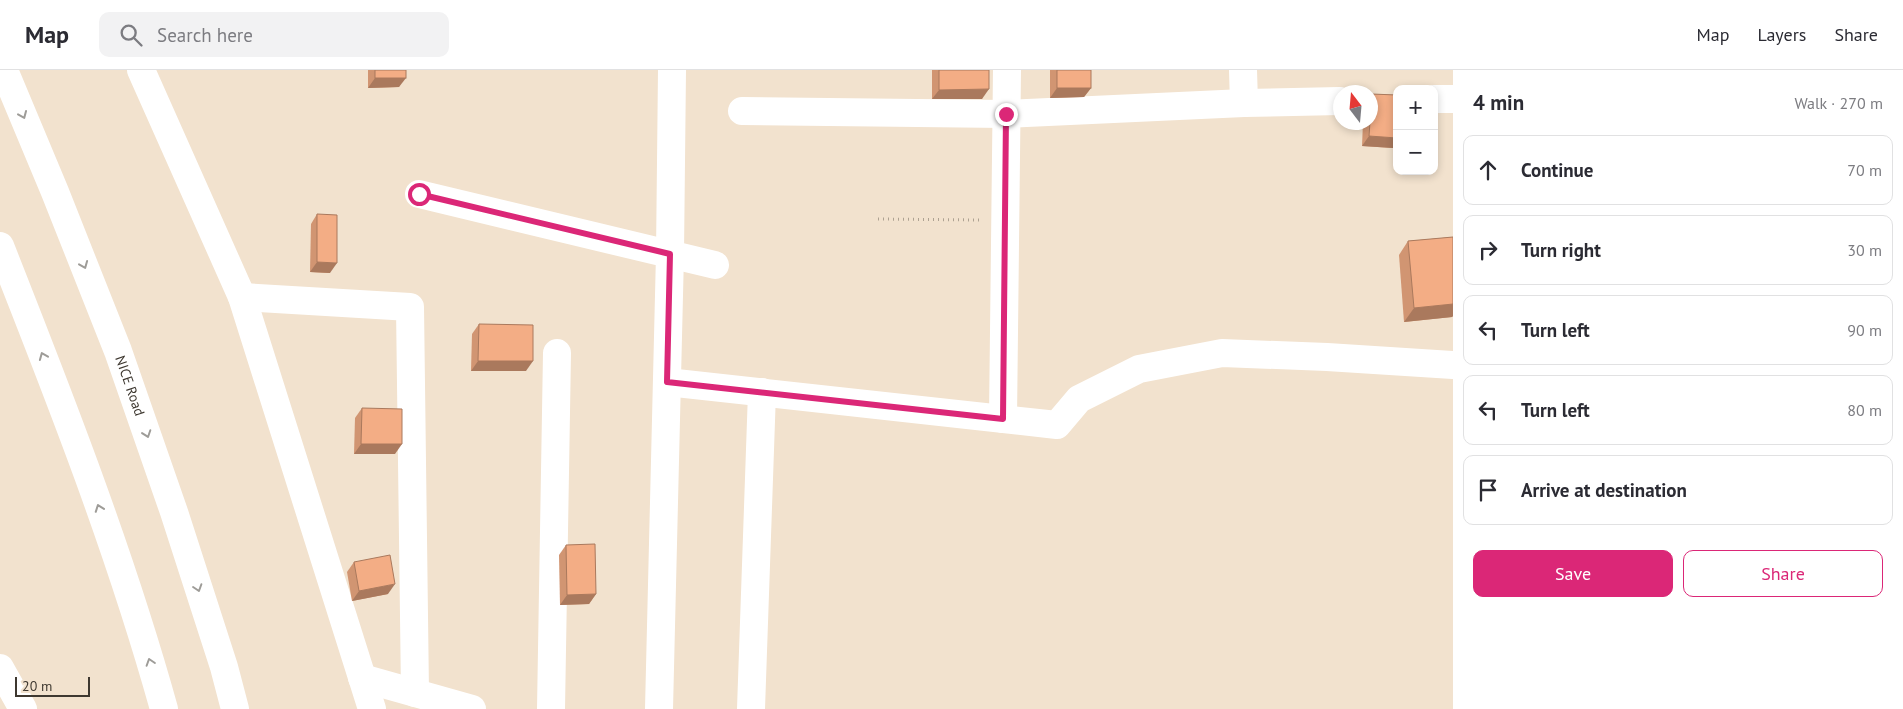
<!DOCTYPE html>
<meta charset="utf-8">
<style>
:root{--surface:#fff;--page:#f2f2f3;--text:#2b2b33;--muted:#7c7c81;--line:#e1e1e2;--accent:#db2777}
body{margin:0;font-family:"PT Sans",sans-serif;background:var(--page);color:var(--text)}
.controls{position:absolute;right:15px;top:15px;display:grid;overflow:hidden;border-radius:10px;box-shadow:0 2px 8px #0003}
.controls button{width:45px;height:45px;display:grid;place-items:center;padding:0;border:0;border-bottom:1px solid var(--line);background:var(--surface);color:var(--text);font:25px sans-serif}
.compass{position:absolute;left:1333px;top:15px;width:45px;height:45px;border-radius:50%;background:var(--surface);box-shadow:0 2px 8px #0003;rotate:344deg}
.scale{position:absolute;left:15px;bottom:12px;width:75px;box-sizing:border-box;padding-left:5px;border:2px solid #3e3830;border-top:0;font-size:14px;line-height:18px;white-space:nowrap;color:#3e3830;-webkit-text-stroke:4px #f2e2ce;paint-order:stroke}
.stop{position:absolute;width:15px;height:15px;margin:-11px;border:4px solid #db2777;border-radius:50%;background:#fff}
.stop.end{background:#db2777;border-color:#fff;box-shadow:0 1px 5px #0008}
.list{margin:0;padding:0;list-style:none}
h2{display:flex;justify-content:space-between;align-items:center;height:65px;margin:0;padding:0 20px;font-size:21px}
h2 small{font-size:16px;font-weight:400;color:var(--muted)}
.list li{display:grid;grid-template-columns:32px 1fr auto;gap:15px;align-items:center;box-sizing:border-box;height:70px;margin:0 10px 10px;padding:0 10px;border:1px solid var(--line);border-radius:10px}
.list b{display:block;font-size:19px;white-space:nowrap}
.list em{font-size:16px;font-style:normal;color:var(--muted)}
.actions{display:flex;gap:10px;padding:15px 20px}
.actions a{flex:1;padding:11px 0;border:1px solid var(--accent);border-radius:10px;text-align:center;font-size:18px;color:var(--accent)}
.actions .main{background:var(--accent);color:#fff}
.icon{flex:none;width:28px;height:28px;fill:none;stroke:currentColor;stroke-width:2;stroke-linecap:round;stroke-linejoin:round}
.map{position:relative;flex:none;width:1453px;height:639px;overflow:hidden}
header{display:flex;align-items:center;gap:30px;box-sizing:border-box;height:70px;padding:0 25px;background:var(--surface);border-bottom:1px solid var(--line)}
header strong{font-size:24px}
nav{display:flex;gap:28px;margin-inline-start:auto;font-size:18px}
.search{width:350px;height:45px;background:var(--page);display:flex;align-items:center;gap:12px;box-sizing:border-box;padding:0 18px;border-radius:10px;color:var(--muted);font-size:19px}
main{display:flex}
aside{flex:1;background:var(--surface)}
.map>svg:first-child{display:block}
</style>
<header>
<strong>Map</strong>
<div class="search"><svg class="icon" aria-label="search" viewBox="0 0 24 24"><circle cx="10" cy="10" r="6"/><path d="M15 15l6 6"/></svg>Search here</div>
<nav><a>Map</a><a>Layers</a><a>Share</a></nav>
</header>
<main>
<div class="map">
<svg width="1453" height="639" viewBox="0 0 1453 639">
<rect width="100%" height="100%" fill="#f2e2ce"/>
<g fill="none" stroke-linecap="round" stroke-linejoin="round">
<path stroke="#aea292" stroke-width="3" stroke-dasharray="1 4" stroke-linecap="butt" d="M878 149 979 150"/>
<g stroke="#fff" stroke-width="28">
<path d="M141 0 242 227 372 639"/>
<path d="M1243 0 1244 33"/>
<path d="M1434 29H1453"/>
<path d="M742 41 1006 44 1244 33 1340 31"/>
<path d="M419 124 715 195"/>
<path d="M242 227 410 237 415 623"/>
<path d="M667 312 1057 355 1079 329 1139 299 1222 283 1327 287 1453 295"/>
<path d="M1003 349 1007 0"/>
<path d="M0 598 23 639"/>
<path d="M362 608 472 639"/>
<path d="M551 639 557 283"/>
<path d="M659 639 670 184 672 0"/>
<path d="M751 639 762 322"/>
</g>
<g stroke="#fff" stroke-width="28">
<path id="s1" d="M4 0 55 122 118 281 174 442 224 597 235 639"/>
<path d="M0 176C60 328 120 481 164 639"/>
</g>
</g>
<g fill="#d19572">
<path d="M368 0H406L399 17 368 18Z"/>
<path d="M932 0H989L982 29H932Z"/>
<path d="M1050 0H1091V18L1084 27 1050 28Z"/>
<path d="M1370 24H1371L1393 78 1362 76 1363 52H1370Z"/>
<path d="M317 144 330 203 310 202 311 154Z"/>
<path d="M1453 167V246L1452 247 1404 252 1399 185 1408 171Z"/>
<path d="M479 254 526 301H471L472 264Z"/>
<path d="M362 338 395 384H354L355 348Z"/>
<path d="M566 475 596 524 589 534 560 535 559 485Z"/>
<path d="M354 492 388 524 352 531 347 502Z"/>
</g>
<g fill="#aa795d">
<path d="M375 8H406L399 17 368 18Z"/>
<path d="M1057 18H1091L1084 27 1050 28Z"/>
<path d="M989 19 982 29H932L939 20Z"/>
<path d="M1369 66 1397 68V72L1393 78 1362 76Z"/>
<path d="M317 192 337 193 330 203 310 202Z"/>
<path d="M1453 234V246L1452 247 1404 252 1414 238Z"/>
<path d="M478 291H533L526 301H471Z"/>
<path d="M361 374H402L395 384H354Z"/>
<path d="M395 514 388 524 352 531 359 521Z"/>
<path d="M596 524 589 534 560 535 567 525Z"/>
</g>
<g fill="#f3ad85" stroke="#aa795d">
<rect x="375" y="0" width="31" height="8"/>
<path d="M939 0H989V19L939 20Z"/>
<rect x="1057" y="0" width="34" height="18"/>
<path d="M1371 24 1397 25V68L1369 66 1370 52Z"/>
<path d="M317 144 337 145V193L317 192Z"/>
<path d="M1453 167V234L1414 238 1408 171Z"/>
<path d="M479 254 533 255V291H478Z"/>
<path d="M362 338 402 339V374H361Z"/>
<path d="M595 474 596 524 567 525 566 475Z"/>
<path d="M390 485 395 514 359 521 354 492Z"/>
</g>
<defs><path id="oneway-chevron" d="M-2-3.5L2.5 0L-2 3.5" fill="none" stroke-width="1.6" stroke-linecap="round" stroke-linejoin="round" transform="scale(1.25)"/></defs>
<g stroke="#9e9c98">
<use href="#oneway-chevron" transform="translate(23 45) rotate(67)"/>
<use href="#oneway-chevron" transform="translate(84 195) rotate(68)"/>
<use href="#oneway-chevron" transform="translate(43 286) rotate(-112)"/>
<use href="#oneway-chevron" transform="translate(147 364) rotate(71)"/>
<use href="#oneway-chevron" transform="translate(99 438) rotate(-110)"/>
<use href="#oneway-chevron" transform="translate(198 518) rotate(72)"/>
<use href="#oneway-chevron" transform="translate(150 592) rotate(-108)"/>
</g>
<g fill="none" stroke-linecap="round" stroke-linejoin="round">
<path stroke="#db2777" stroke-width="6" d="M419 124 670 184 667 312 1003 349 1006 44"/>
</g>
<g text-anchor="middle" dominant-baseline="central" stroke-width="5" stroke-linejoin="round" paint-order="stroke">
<g font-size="14" fill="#3e3830" stroke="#f2e2ce">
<text stroke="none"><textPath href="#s1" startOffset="340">NICE Road</textPath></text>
</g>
</g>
</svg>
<div class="controls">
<button>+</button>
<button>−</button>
</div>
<svg class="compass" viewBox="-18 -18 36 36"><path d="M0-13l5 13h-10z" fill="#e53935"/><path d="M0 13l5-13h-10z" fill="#7c7c81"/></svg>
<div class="scale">20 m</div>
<div class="stop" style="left:419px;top:124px"></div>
<div class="stop end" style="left:1006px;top:44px"></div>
</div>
<aside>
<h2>4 min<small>Walk · 270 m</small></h2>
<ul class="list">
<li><svg class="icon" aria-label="ahead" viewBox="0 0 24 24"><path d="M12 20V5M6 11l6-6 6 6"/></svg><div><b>Continue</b></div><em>70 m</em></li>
<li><svg class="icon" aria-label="right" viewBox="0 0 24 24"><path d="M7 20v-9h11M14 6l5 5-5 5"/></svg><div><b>Turn right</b></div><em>30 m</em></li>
<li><svg class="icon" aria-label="left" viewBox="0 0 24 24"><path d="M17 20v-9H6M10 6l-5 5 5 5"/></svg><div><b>Turn left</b></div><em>90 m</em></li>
<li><svg class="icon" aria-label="left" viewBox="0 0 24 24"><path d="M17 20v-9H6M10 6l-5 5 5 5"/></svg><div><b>Turn left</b></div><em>80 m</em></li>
<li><svg class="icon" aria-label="arrive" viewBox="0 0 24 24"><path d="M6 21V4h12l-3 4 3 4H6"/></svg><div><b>Arrive at destination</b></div></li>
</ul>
<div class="actions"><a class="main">Save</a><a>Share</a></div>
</aside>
</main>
